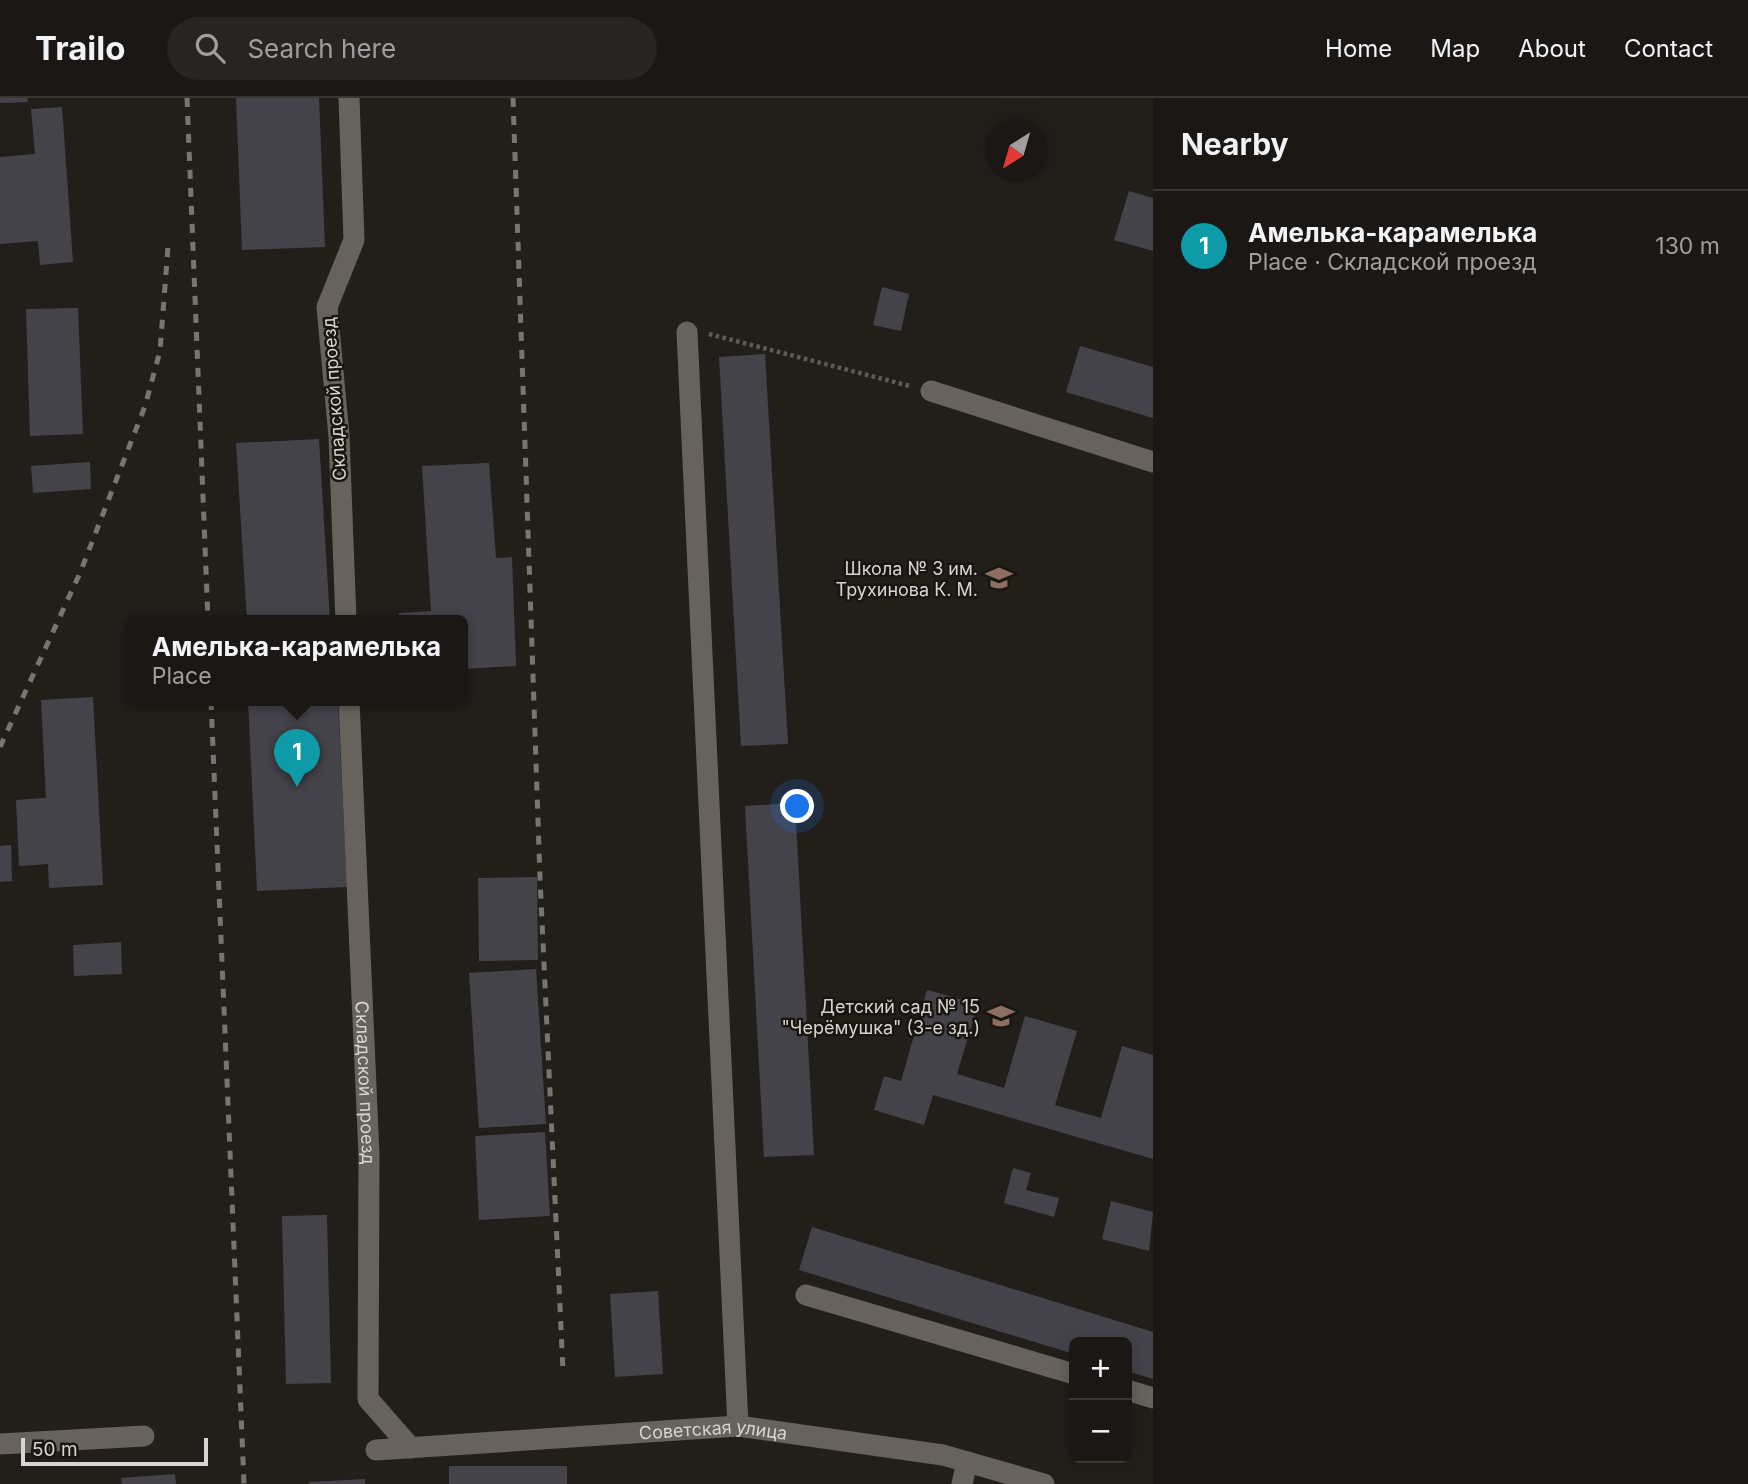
<!DOCTYPE html>
<meta charset="utf-8">
<style>
:root{--surface:#1a1714;--page:#272422;--text:#f1f3f6;--muted:#9f9fa0;--line:#383634;--accent:#fe86e1}
body{margin:0;font-family:Inter,sans-serif;background:var(--page);color:var(--text)}
.controls{position:absolute;right:21px;bottom:21px;display:grid;overflow:hidden;border-radius:10px;box-shadow:0 4px 18px #0003}
.controls button{width:63px;height:63px;display:grid;place-items:center;padding:0;border:0;border-bottom:2px solid var(--line);background:var(--surface);color:var(--text);font:35px sans-serif}
.compass{position:absolute;left:985px;top:21px;width:63px;height:63px;border-radius:50%;background:var(--surface);box-shadow:0 4px 18px #0003;rotate:217deg}
.scale{position:absolute;left:21px;bottom:18px;width:187px;box-sizing:border-box;padding-left:7px;border:4px solid #d7d5d1;border-top:0;font-size:19px;line-height:24px;white-space:nowrap;color:#d7d5d1;-webkit-text-stroke:5px #191611;paint-order:stroke}
.you{position:absolute;left:798px;top:709px;width:24px;height:24px;margin:-18px;border:5px solid #fff;border-radius:50%;background:#1a73e8;box-shadow:0 0 0 10px #1a73e833}
.badge{display:grid;place-items:center;width:46px;height:46px;border-radius:50%;background:var(--accent);color:#fff;font-size:23px;font-weight:700}
.pin{position:absolute;translate:-50% -58px;filter:drop-shadow(0 2px 4px #0008)}
.pin::after{content:'';position:absolute;top:37px;width:24px;height:21px;background:inherit;clip-path:polygon(0 0,100% 0,50% 100%)}
.popup{position:absolute;left:125px;top:517px;width:343px;height:91px;box-sizing:border-box;display:grid;place-content:center;border-radius:10px;background:var(--surface);filter:drop-shadow(0 2px 5px #0005);font-size:23px;white-space:nowrap;color:var(--muted)}
.popup b{font-size:26px;color:var(--text)}
.popup::after{content:'';position:absolute;left:50%;top:100%;margin-left:-14px;border:14px solid transparent;border-top-color:var(--surface)}
.list{margin:0;padding:0;list-style:none}
h2{display:flex;justify-content:space-between;align-items:center;height:91px;margin:0;padding:0 28px;font-size:30px}
h2 small{font-size:23px;font-weight:400;color:var(--muted)}
.list li{display:grid;grid-template-columns:46px 1fr auto;gap:21px;align-items:center;box-sizing:border-box;height:112px;padding:0 28px;border-top:2px solid var(--line)}
.list b{display:block;font-size:26px;white-space:nowrap}
.list p{margin:0;font-size:23px;white-space:nowrap;color:var(--muted)}
.list em{font-size:23px;font-style:normal;color:var(--muted)}
.icon{flex:none;width:38px;height:38px;fill:none;stroke:currentColor;stroke-width:2;stroke-linecap:round;stroke-linejoin:round}
.map{position:relative;flex:none;width:1153px;height:1386px;overflow:hidden}
header{display:flex;align-items:center;gap:42px;box-sizing:border-box;height:98px;padding:0 35px;background:var(--surface);border-bottom:2px solid var(--line)}
header strong{font-size:33px}
nav{display:flex;gap:38px;margin-inline-start:auto;font-size:24px}
.search{width:490px;height:63px;background:var(--page);display:flex;align-items:center;gap:18px;box-sizing:border-box;padding:0 24px;border-radius:38px;color:var(--muted);font-size:26px}
main{display:flex}
aside{flex:1;background:var(--surface)}
.map>svg:first-child{display:block}
</style>
<header>
<strong>Trailo</strong>
<div class="search"><svg class="icon" aria-label="search" viewBox="0 0 24 24"><circle cx="10" cy="10" r="6"/><path d="M15 15l6 6"/></svg>Search here</div>
<nav><a>Home</a><a>Map</a><a>About</a><a>Contact</a></nav>
</header>
<main>
<div class="map">
<svg width="1153" height="1386" viewBox="0 0 1153 1386">
<rect width="100%" height="100%" fill="#221f1a"/>
<g fill="#44434a">
<path d="M0 0H27L28 4 0 5Z"/>
<path d="M236 0H319L325 149 242 152Z"/>
<path d="M62 9 73 164 40 167 38 143 0 146V59L35 56 31 11Z"/>
<path d="M1129 93 1153 100V153L1114 142Z"/>
<path d="M882 189 909 196 901 233 873 227Z"/>
<path d="M78 210 83 336 30 338 26 211Z"/>
<path d="M1080 248 1153 269V320L1066 294Z"/>
<path d="M765 256 788 646 741 648 719 259Z"/>
<path d="M319 341 330 523H247L236 345Z"/>
<path d="M90 364 91 391 33 395 31 368Z"/>
<path d="M489 365 496 460 512 459 516 568 463 571V523H399V515L431 513 422 368Z"/>
<path d="M93 599 103 787 49 790 48 766 19 768 16 702 46 700 41 602Z"/>
<path d="M248 603H338L347 789 257 793Z"/>
<path d="M795 705 814 1057 764 1059 745 708Z"/>
<path d="M11 747 12 783 0 784V748Z"/>
<path d="M537 779 538 862 479 863 478 780Z"/>
<path d="M121 844 122 876 74 878 73 847Z"/>
<path d="M536 871 546 1026 479 1030 469 875Z"/>
<path d="M927 892 978 906 957 976 1004 990 1025 918 1077 933 1055 1007 1101 1020 1122 948 1153 957V1061L933 997 924 1027 874 1012 884 978 901 983Z"/>
<path d="M545 1034 550 1118 479 1122 475 1038Z"/>
<path d="M1013 1070 1031 1075 1026 1092 1059 1100 1054 1119 1004 1105Z"/>
<path d="M1111 1103 1153 1114 1149 1153 1102 1141Z"/>
<path d="M327 1117 331 1285 286 1286 282 1118Z"/>
<path d="M812 1129 1153 1234V1281L1127 1273V1244H1074V1256L799 1172Z"/>
<path d="M658 1193 663 1276 615 1279 610 1196Z"/>
<rect x="449" y="1368" width="118" height="18"/>
<path d="M175 1376 176 1386H122L121 1380Z"/>
<path d="M365 1381V1386H309V1384Z"/>
</g>
<g fill="none" stroke-linecap="round" stroke-linejoin="round">
<path stroke="#5e5b56" stroke-width="4.5" stroke-dasharray="3.5 3.5" stroke-linecap="butt" d="M709 236 910 288"/>
<g stroke="#67635c" stroke-width="21">
<path d="M687 234 738 1328"/>
<path d="M931 293 1153 364"/>
<path d="M346 523 339 338 327 209 354 142 349 0"/>
<path id="s1" d="M349 603 369 1057 368 1301 411 1350"/>
<path d="M806 1197 1074 1276"/>
<path d="M1127 1292 1153 1300"/>
<path d="M0 1346 144 1338"/>
<path id="s2" d="M376 1352 738 1328 943 1357 1044 1386"/>
<path d="M962 1386 967 1364"/>
</g>
<g stroke="#777570" stroke-width="5" stroke-dasharray="9 9" stroke-linecap="butt">
<path d="M187 0 208 523"/>
<path d="M513 0 540 780 563 1273"/>
<path d="M211 603 244 1386"/>
<path d="M0 649 80 475 145 308 160 253 168 149"/>
</g>
</g>
<defs>
<symbol id="school-bare" viewBox="-9 -9 18 18"><path d="M0-5L7-2L0 1L-7-2ZM-4 1L0 2.5L4 1V4Q0 6-4 4Z" fill="#8d6e63" stroke="#191611" stroke-width="2.5" paint-order="stroke"/></symbol>
</defs>
<g fill-rule="evenodd">
<use href="#school-bare" x="980" y="461" width="38" height="38"/>
<use href="#school-bare" x="982" y="899" width="38" height="38"/>
</g>
<g text-anchor="middle" dominant-baseline="central" stroke-width="5" stroke-linejoin="round" paint-order="stroke">
<g font-size="18" fill="#d7d5d1" stroke="#191611">
<text transform="translate(334 301) rotate(-94)">Складской проезд</text>
<text stroke="none"><textPath href="#s1" startOffset="382">Складской проезд</textPath></text>
<text stroke="none"><textPath href="#s2" startOffset="338">Советская улица</textPath></text>
</g>
<g font-size="18" fill="#d7d5d1" stroke="#191611" text-anchor="end">
<text x="978" y="470">Школа № 3 им.<tspan x="978" dy="21">Трухинова К. М.</tspan></text>
<text x="980" y="908">Детский сад № 15<tspan x="980" dy="21">"Черёмушка" (3-е зд.)</tspan></text>
</g>
</g>
</svg>
<div class="controls">
<button>+</button>
<button>−</button>
</div>
<svg class="compass" viewBox="-18 -18 36 36"><path d="M0-13l5 13h-10z" fill="#e53935"/><path d="M0 13l5-13h-10z" fill="#9f9fa0"/></svg>
<div class="scale">50 m</div>
<div class="you"></div>
<div class="pin badge" style="left:297px;top:689px;background:#0f9aa8">1</div>
<div class="popup"><b>Амелька-карамелька</b>Place</div>
</div>
<aside>
<h2>Nearby<small></small></h2>
<ul class="list">
<li><span class="badge" style="background:#0f9aa8">1</span><div><b>Амелька-карамелька</b><p>Place · Складской проезд</p></div><em>130 m</em></li>
</ul>
</aside>
</main>
